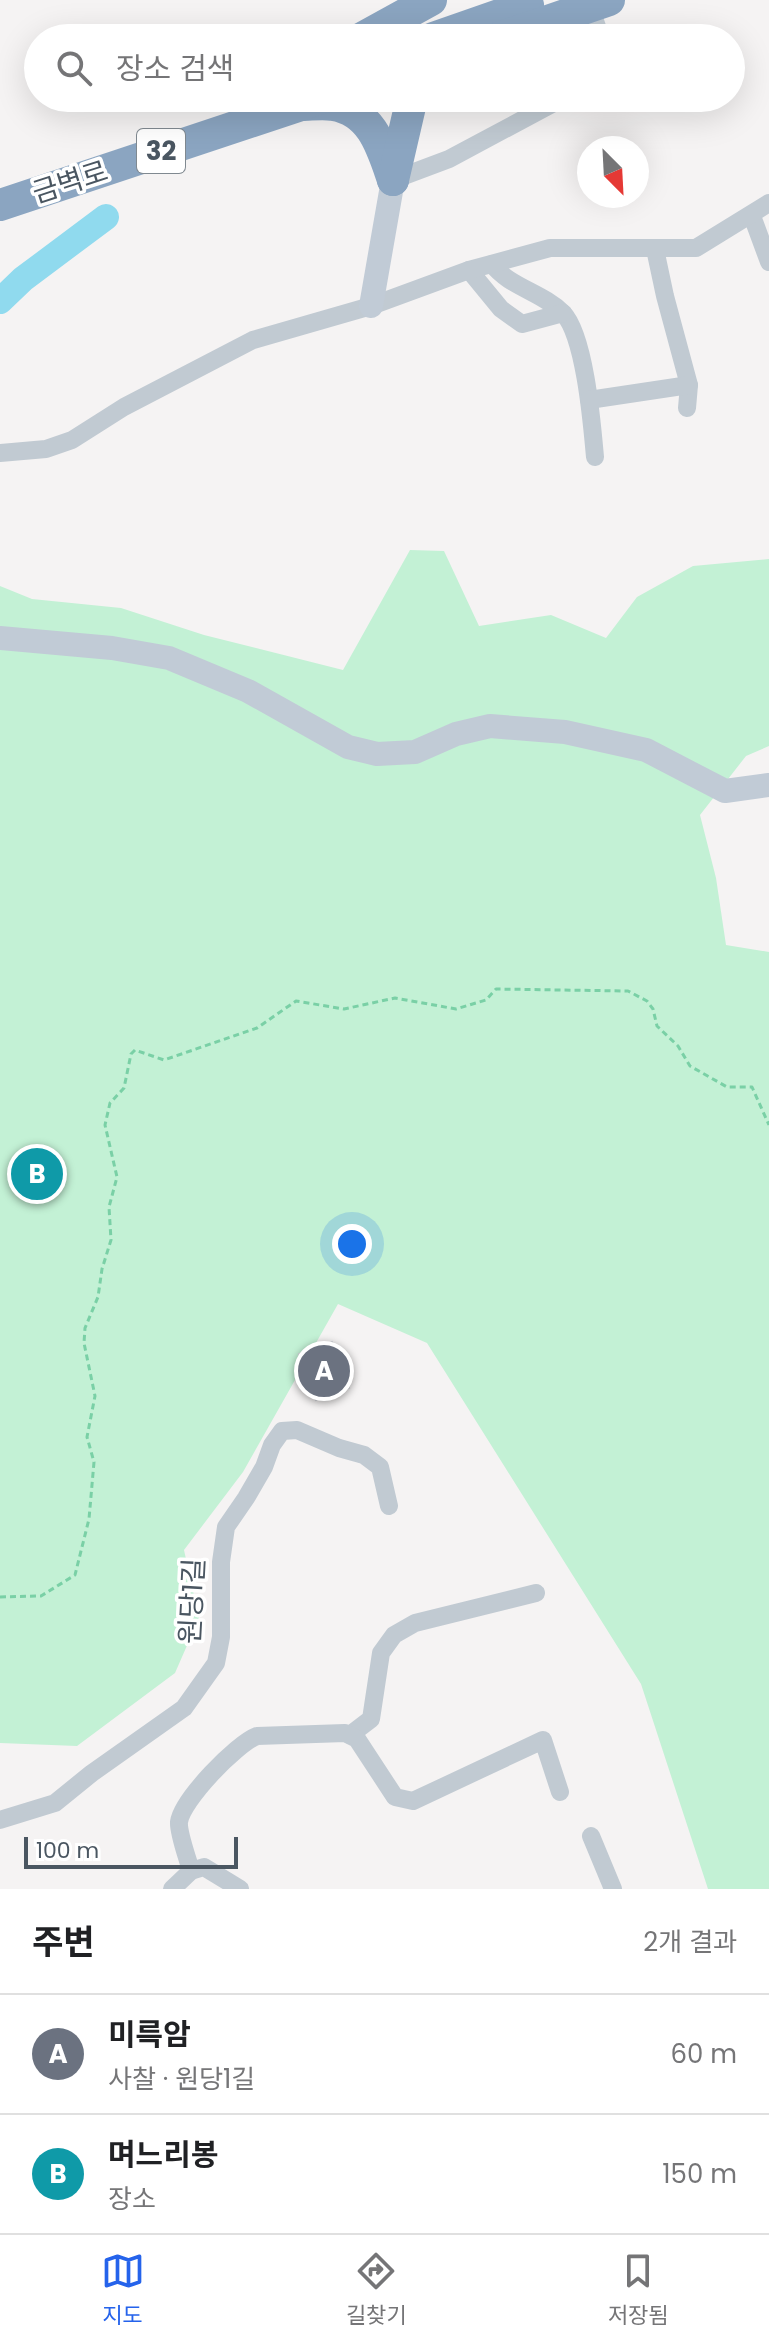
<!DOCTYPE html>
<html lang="ko">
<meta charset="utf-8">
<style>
:root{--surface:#fff;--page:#f2f2f2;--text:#202124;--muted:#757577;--line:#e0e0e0;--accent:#2563eb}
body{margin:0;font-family:Poppins,"Noto Sans KR",sans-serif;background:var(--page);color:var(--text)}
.compass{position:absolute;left:577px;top:136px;width:72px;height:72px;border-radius:50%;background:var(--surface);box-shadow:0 8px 32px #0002;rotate:156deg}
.scale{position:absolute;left:24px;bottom:20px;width:214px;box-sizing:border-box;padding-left:8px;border:4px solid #4a5661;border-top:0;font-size:22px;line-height:28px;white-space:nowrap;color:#4a5661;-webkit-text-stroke:6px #fff;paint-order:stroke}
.you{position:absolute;left:352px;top:1244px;width:28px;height:28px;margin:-20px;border:6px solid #fff;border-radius:50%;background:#1a73e8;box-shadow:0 0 0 12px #1a73e833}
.badge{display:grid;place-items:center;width:52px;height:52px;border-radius:50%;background:var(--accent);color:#fff;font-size:26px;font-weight:700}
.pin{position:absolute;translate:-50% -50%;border:4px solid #fff;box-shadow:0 2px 8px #0006}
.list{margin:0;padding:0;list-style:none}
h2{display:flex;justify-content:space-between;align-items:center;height:104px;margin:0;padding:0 32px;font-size:34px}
h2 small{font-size:26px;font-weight:400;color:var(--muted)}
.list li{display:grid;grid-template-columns:52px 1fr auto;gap:24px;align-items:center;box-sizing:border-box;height:120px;padding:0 32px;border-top:2px solid var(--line)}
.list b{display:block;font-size:30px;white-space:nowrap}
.list p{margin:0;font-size:26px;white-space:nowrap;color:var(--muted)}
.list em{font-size:26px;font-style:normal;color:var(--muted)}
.icon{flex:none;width:44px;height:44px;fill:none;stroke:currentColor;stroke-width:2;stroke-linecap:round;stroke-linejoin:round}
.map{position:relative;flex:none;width:769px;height:1889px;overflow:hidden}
.search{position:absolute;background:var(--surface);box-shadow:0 8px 32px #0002;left:24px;right:24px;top:24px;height:88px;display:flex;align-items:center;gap:20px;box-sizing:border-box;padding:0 28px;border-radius:44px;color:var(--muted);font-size:30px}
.sheet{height:344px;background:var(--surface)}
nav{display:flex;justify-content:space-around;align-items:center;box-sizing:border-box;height:112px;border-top:2px solid var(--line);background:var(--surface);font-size:22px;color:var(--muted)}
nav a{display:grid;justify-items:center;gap:4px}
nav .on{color:var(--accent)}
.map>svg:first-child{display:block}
</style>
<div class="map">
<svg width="769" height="1889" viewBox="0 0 769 1889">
<rect width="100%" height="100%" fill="#f5f3f3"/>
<path fill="#c3f1d5" d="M410 550 444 551 479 626 551 615 606 638 637 597 693 566 769 559V746L746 756 700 815 716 878 726 945 769 952V1889H708L641 1684 427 1343 338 1304 243 1472 184 1550 199 1618 175 1673 77 1746 0 1743V586L32 599 121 608 204 635 343 670Z"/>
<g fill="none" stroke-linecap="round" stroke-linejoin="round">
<path stroke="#90daee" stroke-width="26" d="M0 301 23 279 106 217"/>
</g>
<path fill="#cdcfd5" stroke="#d7d9de" stroke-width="2" d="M332 1342 349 1388 316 1400 299 1354Z"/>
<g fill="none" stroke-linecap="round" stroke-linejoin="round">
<path stroke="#7ad0a6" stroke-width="3" stroke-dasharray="6 4" stroke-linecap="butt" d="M0 1597 41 1596 75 1575 89 1519 94 1462 87 1437 95 1396 84 1343 85 1328 98 1297 102 1269 111 1240 109 1207 117 1177 105 1125 110 1103 124 1088 131 1054 135 1050 164 1060 257 1028 296 1001 344 1009 395 998 456 1009 486 1000 496 989 628 991 647 1001 653 1009 657 1026 678 1046 690 1066 727 1087H752L769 1125"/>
<g stroke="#c1cad2" stroke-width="18">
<path d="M595 21 601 38"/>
<path d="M577 26 579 38"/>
<path d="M393 180 449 159 563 98"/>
<path d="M752 216 769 262"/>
<path d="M655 249 665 296 689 385 687 408"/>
<path d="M492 264C509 287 542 292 563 313 585 336 592 424 595 457"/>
<path d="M469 270 501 309 522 324 563 313"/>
<path d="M589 400 689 385"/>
<path d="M0 453 46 449 72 440 124 407 253 340 371 306 469 270 550 248H696L769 203"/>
<path d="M350 1735 371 1719 381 1653 394 1635 415 1623 536 1593"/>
<path d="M0 1820 55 1803 92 1773 184 1708 216 1663 221 1637V1562L226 1527 246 1498 264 1467 272 1445 282 1431 297 1430 339 1448 364 1455 380 1467 389 1506"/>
<path d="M591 1836 613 1889"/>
<path d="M191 1871C188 1859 178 1833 179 1822 182 1800 236 1744 257 1736L345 1733 357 1739 395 1797 413 1801 543 1740 560 1792"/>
<path d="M172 1889 191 1871 204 1867 240 1889"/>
</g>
<g stroke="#c1cbd6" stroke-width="24">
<path d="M371 306 393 180"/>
<path d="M0 638 112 648 169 658 248 691 348 747 377 754 415 752 456 734 490 726 565 732 646 750 725 791 769 785"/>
</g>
<g stroke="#8ba5c1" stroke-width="32">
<path d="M362 38 431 0"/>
<path d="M433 38 528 5"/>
<path d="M498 38 609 0"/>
<path d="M301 105C311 105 323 103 333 105 372 111 382 148 393 180"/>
<path d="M393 180 412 98"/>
<path d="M0 205 322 98"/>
</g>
</g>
<g text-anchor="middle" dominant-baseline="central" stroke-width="7" stroke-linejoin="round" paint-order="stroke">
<rect fill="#fff" stroke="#808990" stroke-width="2" x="137" y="129" width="48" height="44" rx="6"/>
<g font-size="26" font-weight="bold" fill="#4a5661">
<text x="161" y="151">32</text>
</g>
<g font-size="28" fill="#4a5661" stroke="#fff">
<text transform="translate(70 182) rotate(-18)">금벽로</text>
<text transform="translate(192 1601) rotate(-87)">원당1길</text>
</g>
</g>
</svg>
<svg class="compass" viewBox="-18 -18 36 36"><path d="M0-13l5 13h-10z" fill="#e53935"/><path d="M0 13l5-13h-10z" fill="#757577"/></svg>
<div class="scale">100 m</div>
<div class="you"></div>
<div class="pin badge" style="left:324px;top:1371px;background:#6b7280">A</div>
<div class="pin badge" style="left:37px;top:1174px;background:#0f9aa8">B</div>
<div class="search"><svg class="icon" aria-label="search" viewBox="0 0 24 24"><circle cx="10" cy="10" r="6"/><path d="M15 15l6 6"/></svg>장소 검색</div>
</div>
<section class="sheet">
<h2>주변<small>2개 결과</small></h2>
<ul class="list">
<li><span class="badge" style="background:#6b7280">A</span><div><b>미륵암</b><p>사찰 · 원당1길</p></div><em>60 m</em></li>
<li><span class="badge" style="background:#0f9aa8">B</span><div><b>며느리봉</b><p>장소</p></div><em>150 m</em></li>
</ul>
</section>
<nav>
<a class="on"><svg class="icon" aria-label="map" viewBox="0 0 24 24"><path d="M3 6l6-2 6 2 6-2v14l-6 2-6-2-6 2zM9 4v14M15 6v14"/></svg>지도</a>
<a><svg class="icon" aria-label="directions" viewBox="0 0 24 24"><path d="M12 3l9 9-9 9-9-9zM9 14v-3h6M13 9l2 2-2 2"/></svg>길찾기</a>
<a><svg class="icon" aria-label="saved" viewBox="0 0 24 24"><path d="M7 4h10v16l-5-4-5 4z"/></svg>저장됨</a>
</nav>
